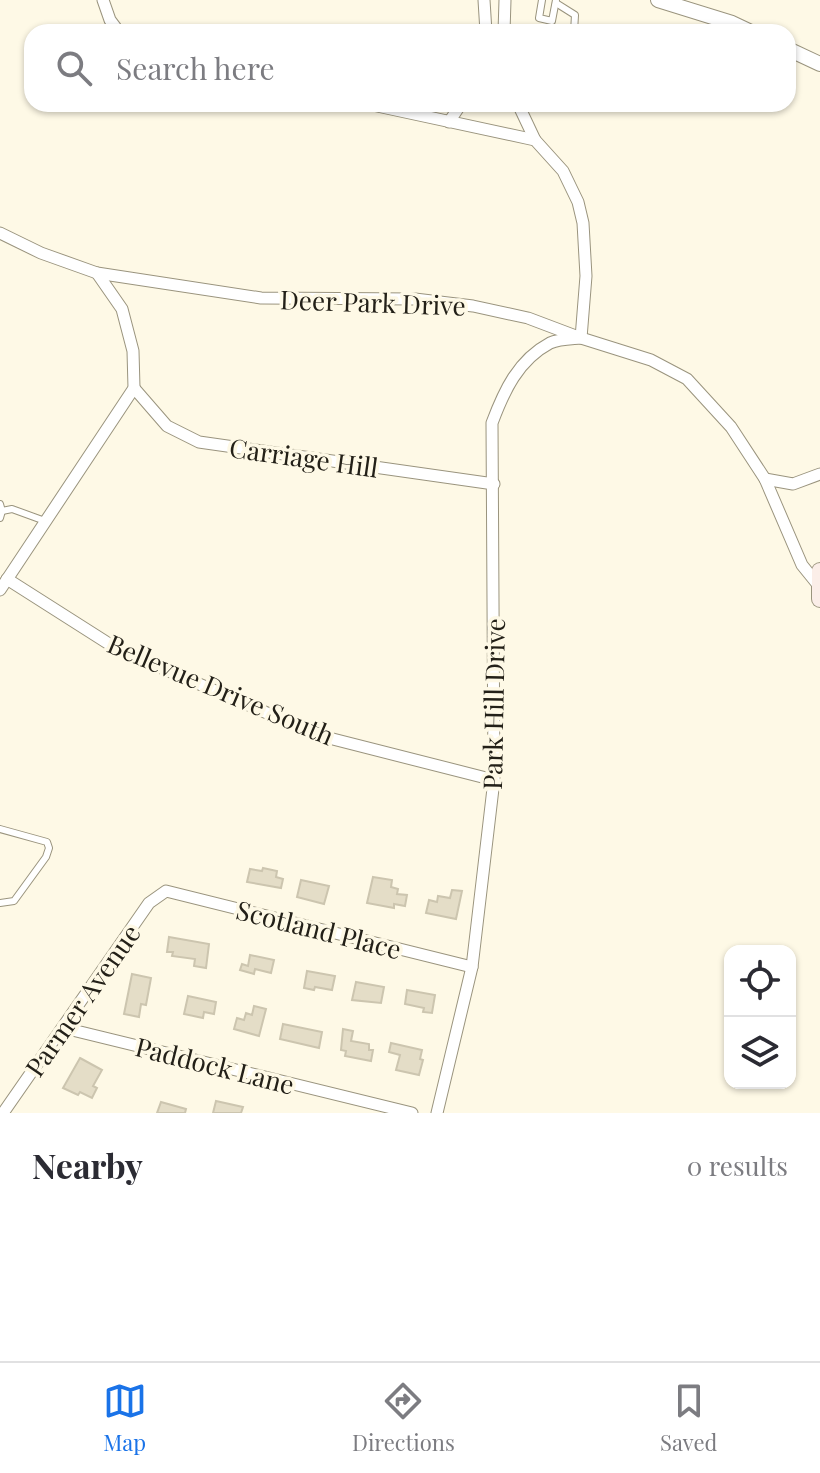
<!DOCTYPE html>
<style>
:root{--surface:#fff;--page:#f7f7f7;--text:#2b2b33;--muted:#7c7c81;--line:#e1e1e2;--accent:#1a73e8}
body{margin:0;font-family:"Playfair Display",serif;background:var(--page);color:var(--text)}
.controls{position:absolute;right:24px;bottom:24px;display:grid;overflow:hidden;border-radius:16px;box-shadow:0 2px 6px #0004}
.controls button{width:72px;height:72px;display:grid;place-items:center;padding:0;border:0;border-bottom:2px solid var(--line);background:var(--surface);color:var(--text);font:40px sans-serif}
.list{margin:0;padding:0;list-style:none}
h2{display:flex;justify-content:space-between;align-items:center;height:104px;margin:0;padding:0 32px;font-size:34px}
h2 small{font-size:26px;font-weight:400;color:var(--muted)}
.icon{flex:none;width:44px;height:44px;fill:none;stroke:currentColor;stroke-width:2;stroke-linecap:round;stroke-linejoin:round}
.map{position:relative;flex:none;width:820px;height:1113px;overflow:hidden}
.search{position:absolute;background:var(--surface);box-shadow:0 2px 6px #0004;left:24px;right:24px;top:24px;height:88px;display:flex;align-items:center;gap:20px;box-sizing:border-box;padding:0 28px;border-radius:24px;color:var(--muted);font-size:30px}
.sheet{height:248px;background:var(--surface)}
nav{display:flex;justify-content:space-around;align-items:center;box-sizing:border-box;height:112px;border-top:2px solid var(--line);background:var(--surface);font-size:22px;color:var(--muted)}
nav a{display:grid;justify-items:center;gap:4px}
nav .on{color:var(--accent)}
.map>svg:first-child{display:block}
</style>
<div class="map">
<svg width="820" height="1113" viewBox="0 0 820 1113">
<rect width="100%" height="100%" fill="#fef9e6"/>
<g fill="#e4ddc7" stroke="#ccc5af" stroke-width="2">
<path d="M263 868 277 871 276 877 283 879 281 888 247 882 250 869 262 871Z"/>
<path d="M373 877 392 880 391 887 398 889 397 894 407 895 405 906 394 904V908L367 903Z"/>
<path d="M301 880 329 886 324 904 297 897Z"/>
<path d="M452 890 462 891 456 919 426 913 429 900 437 902 438 896 450 898Z"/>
<path d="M169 937 209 944 206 968 194 966 195 959 172 956 173 952H167Z"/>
<path d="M250 955 274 960 271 973 255 969 254 974 240 970 242 964 248 966Z"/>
<path d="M307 971 335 976 332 990 315 987 314 990 304 988Z"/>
<path d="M132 974 151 978 146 1005 141 1004 139 1017 124 1014Z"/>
<path d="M356 982 384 987 381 1003 352 1000Z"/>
<path d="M407 990 435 995 432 1013 423 1012 424 1008 405 1004Z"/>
<path d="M188 996 216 1002 214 1014 204 1012 203 1018 184 1014Z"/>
<path d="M254 1006 266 1009 259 1036 234 1029 237 1018 244 1020 246 1013 252 1015Z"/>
<path d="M283 1024 322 1032 319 1048 280 1039Z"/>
<path d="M343 1029 353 1031 351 1041 369 1044V1050H373L371 1061 345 1056 346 1051 341 1050Z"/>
<path d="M391 1043 422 1050 420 1059 423 1060 419 1075 396 1070 400 1055 389 1052Z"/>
<path d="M80 1058 102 1070 93 1086 97 1088 92 1098 80 1092 78 1095 63 1088Z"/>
<path d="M216 1101 243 1107 241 1113H213Z"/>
<path d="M161 1102 186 1109 185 1113H157Z"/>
</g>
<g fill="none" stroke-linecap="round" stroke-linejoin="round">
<defs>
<g id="service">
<path d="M542 0 539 18 552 21 556 0"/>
<path d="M556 3 575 15 574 32"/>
<path d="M0 504 2 511 0 518"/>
<path d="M2 511 12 509 45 521"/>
<path d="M0 829 47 842 49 848 46 857 14 901 0 903"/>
</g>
<g id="minor">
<path d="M103 0 110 20 119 32"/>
<path d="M484 0 486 32"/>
<path d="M504 32 505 0"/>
<path d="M368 104 535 140 563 171 578 202 583 223 586 276 581 338C571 339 559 339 550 343 518 360 504 391 492 423L494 780 472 967 437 1113"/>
<path d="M518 104 535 140"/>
<path d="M449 122 461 104"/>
<path d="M0 233 41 253 97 273 261 298 415 299 473 306 528 318 581 338 651 360 687 379 731 427 765 479 802 565 819 586"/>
<path d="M134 388 167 426 199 442 494 484"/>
<path d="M765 479 793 484 820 474"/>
<path d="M7 579 117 649 321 736 494 780"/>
<path d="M0 590 134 388 133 351 122 309 97 273"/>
<path d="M64 1028 412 1113"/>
<path d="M3 1113 149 903 166 891 472 967"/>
</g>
<g id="tertiary">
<path d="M658 0 732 23 751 32"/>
<path d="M788 49 820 64"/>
</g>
<path id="secondary" d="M820 571V599"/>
</defs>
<use href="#service" stroke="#9a947e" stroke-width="8"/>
<use href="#minor" stroke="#9a947e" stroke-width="13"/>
<use href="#tertiary" stroke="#9a947e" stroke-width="16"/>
<use href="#secondary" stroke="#9a947e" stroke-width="18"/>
<use href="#service" stroke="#fff" stroke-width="6"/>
<use href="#minor" stroke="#fff" stroke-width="11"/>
<use href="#tertiary" stroke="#fff" stroke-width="14"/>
<use href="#secondary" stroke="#fbeee8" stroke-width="16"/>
</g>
<g text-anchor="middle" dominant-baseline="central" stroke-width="7" stroke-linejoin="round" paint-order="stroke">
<g font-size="26" fill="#232018" stroke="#fef9e6">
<text transform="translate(373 302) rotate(2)">Deer Park Drive</text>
<text transform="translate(304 457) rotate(8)">Carriage Hill</text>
<text transform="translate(221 689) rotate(23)">Bellevue Drive South</text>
<text transform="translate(493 704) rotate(-89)">Park Hill Drive</text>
<text transform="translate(319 929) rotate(14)">Scotland Place</text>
<text transform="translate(82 1000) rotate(-55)">Parmer Avenue</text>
<text transform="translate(215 1065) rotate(14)">Paddock Lane</text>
</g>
</g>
</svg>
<div class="controls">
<button><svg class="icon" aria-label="locate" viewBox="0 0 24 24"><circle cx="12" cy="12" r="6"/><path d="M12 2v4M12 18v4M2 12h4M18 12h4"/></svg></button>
<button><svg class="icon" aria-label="layers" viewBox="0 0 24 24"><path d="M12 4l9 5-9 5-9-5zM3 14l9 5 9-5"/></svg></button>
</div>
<div class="search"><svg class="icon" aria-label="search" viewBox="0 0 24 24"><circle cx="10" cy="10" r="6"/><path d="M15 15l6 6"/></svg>Search here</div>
</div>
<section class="sheet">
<h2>Nearby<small>0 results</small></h2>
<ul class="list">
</ul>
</section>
<nav>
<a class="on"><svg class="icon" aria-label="map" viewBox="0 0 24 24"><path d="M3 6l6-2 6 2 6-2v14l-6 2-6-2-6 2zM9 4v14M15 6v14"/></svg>Map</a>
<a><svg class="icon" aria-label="directions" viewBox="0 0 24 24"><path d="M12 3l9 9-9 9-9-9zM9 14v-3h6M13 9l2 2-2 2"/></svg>Directions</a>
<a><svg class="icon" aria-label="saved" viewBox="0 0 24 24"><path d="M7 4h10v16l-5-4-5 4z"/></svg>Saved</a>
</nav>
